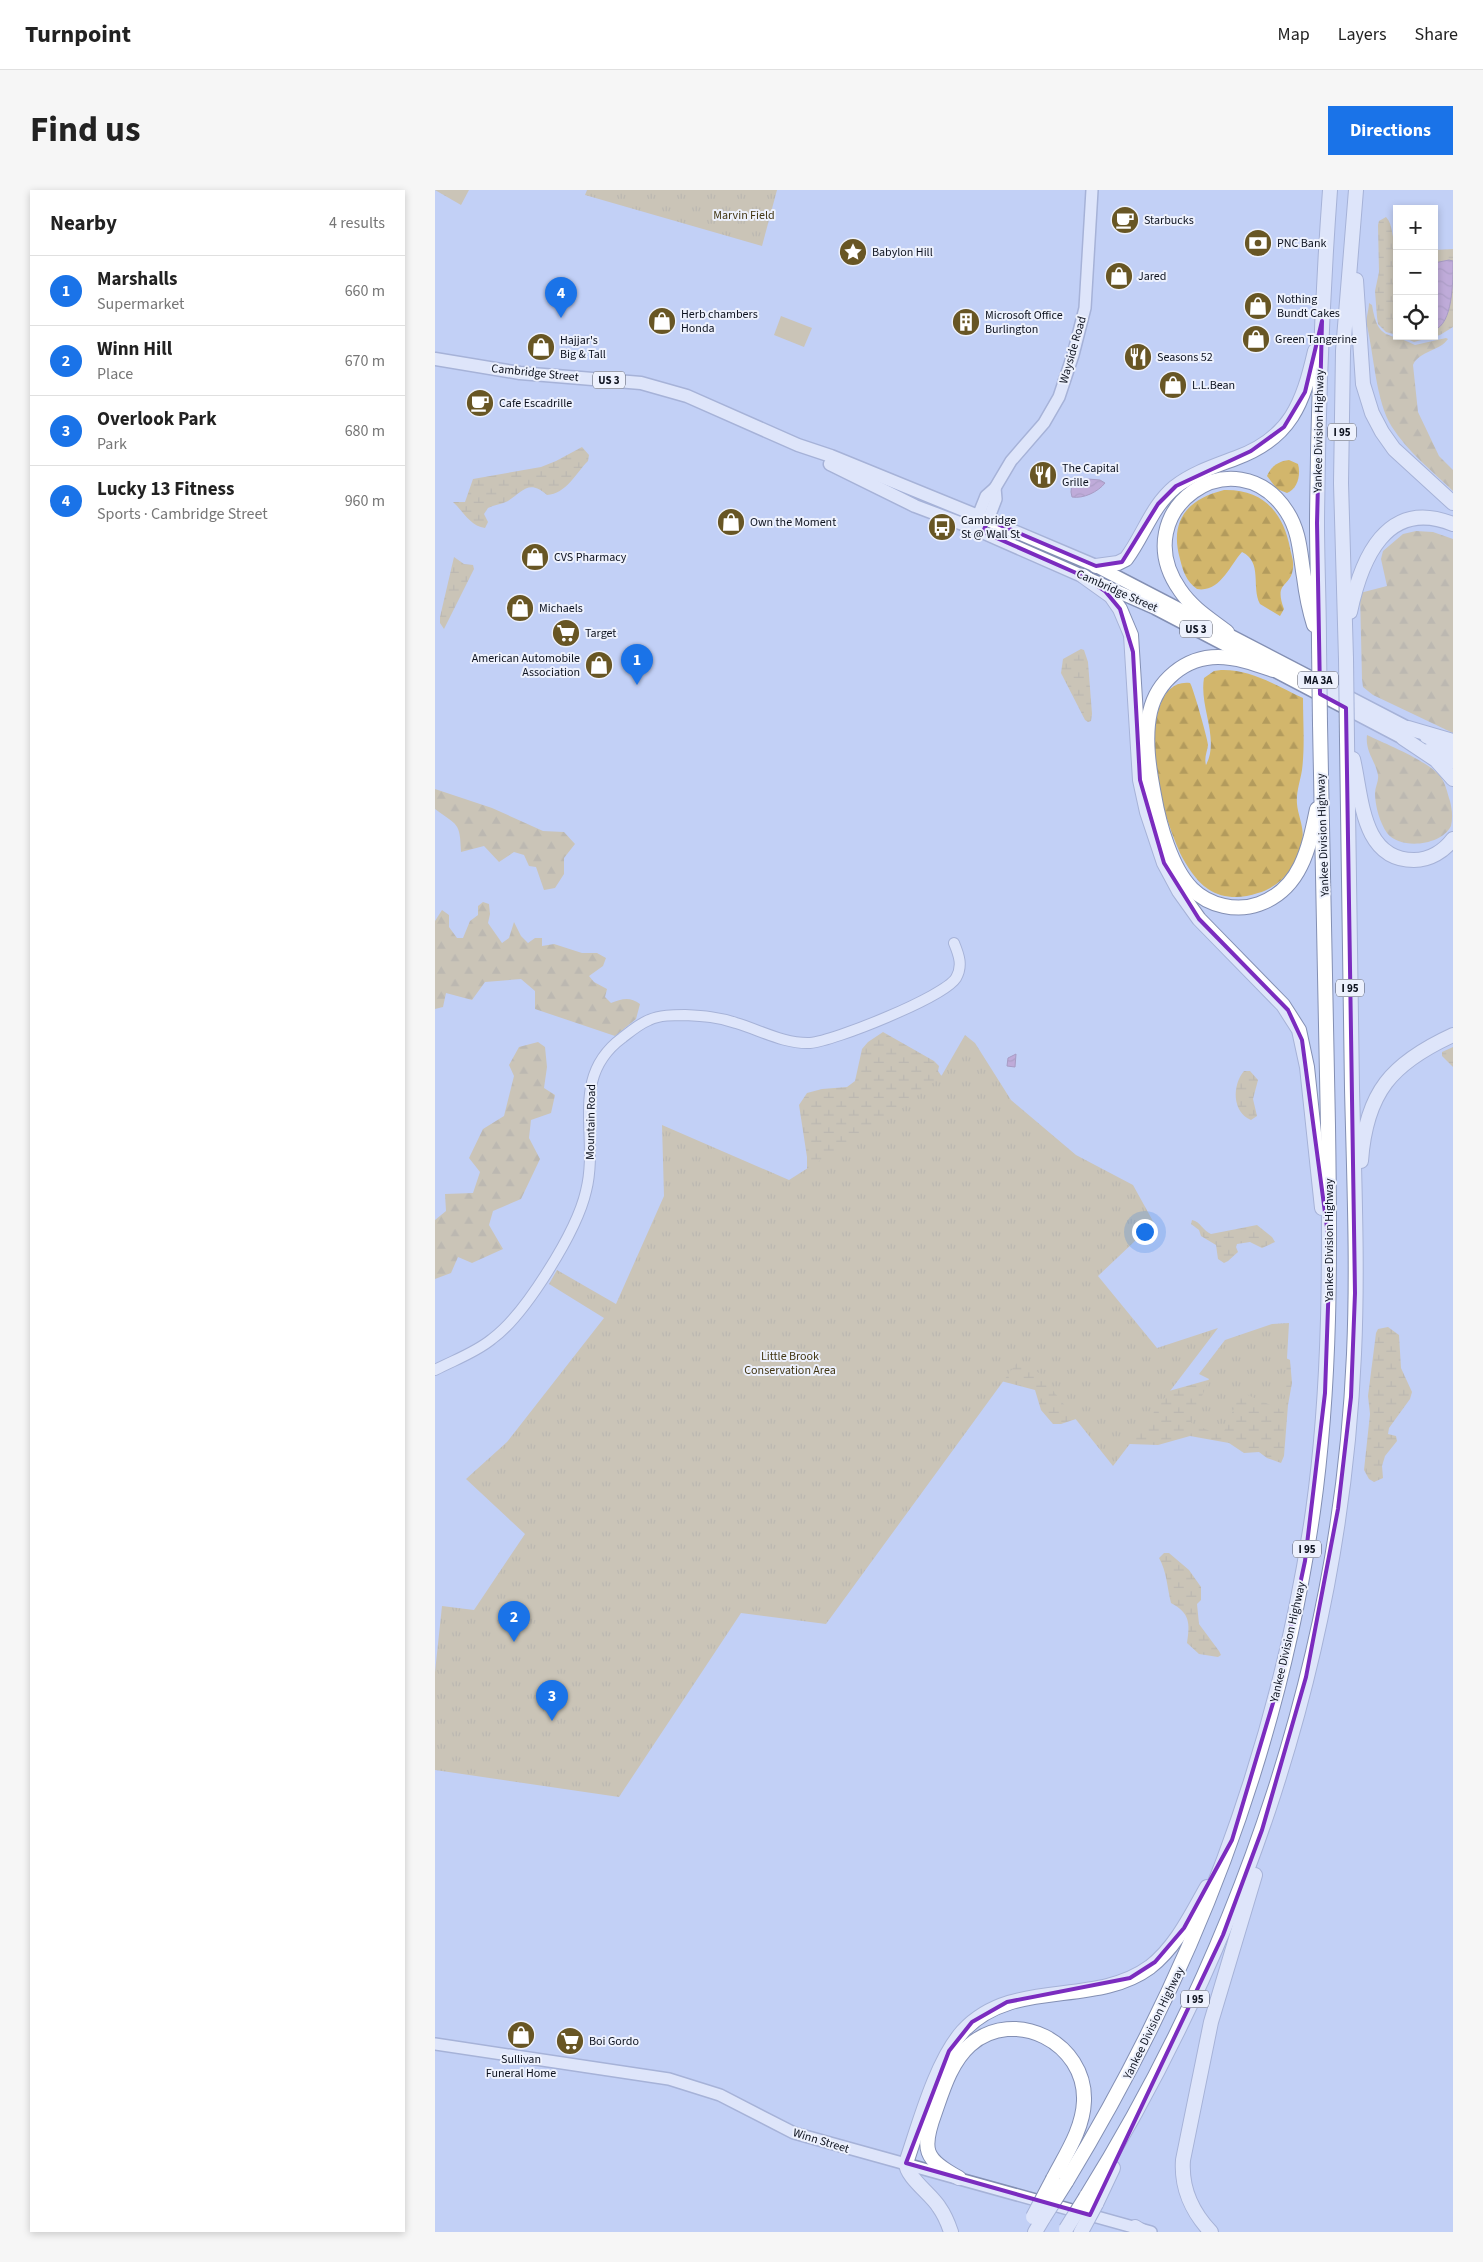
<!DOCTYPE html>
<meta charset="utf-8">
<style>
:root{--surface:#fff;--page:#f6f6f6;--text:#222;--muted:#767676;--line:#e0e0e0;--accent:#1a73e8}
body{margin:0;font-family:"Source Sans 3",sans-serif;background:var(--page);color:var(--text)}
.controls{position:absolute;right:15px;top:15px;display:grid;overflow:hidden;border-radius:0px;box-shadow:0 2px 8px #0003}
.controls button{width:45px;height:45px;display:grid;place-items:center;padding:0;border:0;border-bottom:1px solid var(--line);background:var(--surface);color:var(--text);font:25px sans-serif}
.you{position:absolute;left:709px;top:1041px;width:18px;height:18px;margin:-12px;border:4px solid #fff;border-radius:50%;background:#1a73e8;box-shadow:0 0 0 8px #1a73e833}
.badge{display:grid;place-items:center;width:32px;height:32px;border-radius:50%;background:var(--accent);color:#fff;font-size:16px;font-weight:700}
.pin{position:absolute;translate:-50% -41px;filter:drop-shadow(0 1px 2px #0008)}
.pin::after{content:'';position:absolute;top:26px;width:18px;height:15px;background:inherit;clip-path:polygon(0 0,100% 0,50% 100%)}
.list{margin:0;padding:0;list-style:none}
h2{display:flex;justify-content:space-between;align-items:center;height:65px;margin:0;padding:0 20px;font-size:21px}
h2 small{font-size:16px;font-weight:400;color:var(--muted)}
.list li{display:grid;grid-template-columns:32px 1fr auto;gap:15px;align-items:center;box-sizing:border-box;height:70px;padding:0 20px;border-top:1px solid var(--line)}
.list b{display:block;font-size:19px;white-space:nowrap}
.list p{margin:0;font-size:16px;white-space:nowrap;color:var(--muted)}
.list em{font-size:16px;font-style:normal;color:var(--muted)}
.icon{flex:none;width:28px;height:28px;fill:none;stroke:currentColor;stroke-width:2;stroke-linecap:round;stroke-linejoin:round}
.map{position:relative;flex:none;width:1018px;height:2042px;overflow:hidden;border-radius:0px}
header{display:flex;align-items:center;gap:30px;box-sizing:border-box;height:70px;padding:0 25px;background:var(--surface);border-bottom:1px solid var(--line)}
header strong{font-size:24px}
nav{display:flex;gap:28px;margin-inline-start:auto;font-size:18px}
.intro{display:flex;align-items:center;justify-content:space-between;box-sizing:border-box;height:120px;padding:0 30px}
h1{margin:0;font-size:35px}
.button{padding:12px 22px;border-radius:0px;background:var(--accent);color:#fff;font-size:18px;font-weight:700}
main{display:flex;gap:30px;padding:0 30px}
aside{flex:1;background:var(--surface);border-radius:0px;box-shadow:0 2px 8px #0003}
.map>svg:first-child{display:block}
</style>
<header>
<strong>Turnpoint</strong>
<nav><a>Map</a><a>Layers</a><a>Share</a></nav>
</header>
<div class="intro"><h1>Find us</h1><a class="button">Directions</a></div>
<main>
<aside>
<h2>Nearby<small>4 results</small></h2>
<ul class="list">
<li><span class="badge">1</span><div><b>Marshalls</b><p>Supermarket</p></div><em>660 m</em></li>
<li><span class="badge">2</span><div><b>Winn Hill</b><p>Place</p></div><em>670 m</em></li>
<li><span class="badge">3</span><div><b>Overlook Park</b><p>Park</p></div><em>680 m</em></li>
<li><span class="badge">4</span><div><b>Lucky 13 Fitness</b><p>Sports · Cambridge Street</p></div><em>960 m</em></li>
</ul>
</aside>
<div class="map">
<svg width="1018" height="2042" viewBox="0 0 1018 2042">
<defs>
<pattern id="forest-firs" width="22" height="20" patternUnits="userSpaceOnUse" patternTransform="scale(1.25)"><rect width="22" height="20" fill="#d2b66c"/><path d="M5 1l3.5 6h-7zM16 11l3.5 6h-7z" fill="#b39b5d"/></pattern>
<pattern id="wetland-marsh" width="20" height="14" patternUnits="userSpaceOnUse" patternTransform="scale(1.25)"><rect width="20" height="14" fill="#d2b66c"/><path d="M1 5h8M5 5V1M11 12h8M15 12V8" fill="none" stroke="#b39b5d"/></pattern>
<pattern id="park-tufts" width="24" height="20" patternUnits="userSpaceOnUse" patternTransform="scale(1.25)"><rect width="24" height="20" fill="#d2b66c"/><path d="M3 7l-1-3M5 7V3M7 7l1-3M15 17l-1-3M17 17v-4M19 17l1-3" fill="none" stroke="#b39b5d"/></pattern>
<pattern id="water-waves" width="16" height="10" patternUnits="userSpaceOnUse" patternTransform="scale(1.25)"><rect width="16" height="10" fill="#ba7eb5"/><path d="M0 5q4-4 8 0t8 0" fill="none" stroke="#966693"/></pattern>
</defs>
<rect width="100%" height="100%" fill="#c2d0f6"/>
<path fill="#d2b66c" d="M346 126 377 138 369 157 339 145Z"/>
<g fill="url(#forest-firs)">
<path d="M934 113 937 115C943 152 953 141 980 155L1011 148 1013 149C1005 161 984 161 978 175L983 222 1004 266 1018 280V301C997 281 972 261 957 237 941 212 939 165 932 136 930 130 934 120 934 113Z"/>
<path d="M854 270 863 274C866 284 863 299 852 303L842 299 832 286C836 276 844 271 854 270Z"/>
<path d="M789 300C828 299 848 322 855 358 856 364 859 371 858 377 857 398 838 390 849 419L845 426 825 414C816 397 828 372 807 362 795 375 785 403 762 399 751 391 748 381 745 369 734 330 753 309 789 300Z"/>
<path d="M981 341 998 342 1018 349V543L938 505 928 497 927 489 925 403 952 396 946 369 948 361 968 344Z"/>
<path d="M786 480C816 479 842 496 868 508 868 532 870 557 867 580 865 592 861 602 862 614 863 626 870 639 867 651 862 676 847 696 823 703 806 709 788 709 773 699 761 691 751 675 745 663 735 640 727 615 722 591 717 565 714 488 755 493 758 497 773 550 773 555 772 562 769 568 771 575 785 548 764 517 769 488L779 481Z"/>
<path d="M932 545C951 554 993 571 1005 586 1011 594 1012 602 1015 611 1017 619 1018 627 1016 636 1006 656 965 660 952 643 945 633 940 616 940 603 940 597 944 591 943 585 940 570 930 561 932 545Z"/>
<path d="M0 599 57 618 108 641 129 642 140 654 129 668V684L120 698 109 700 101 677 94 676 89 665 79 662 64 672 49 656 26 662C25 632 23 636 0 619Z"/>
<path d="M48 712 54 714 55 724 53 733 67 753 74 748 79 732 86 746 93 753 100 748H107V756L119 754 147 763H162L171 768 168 776 154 786 159 792 172 799 170 807 176 813C186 809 195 806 205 814L201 829 180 846 100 819V801L86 789 50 792 37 810 11 803 8 817 0 819V731L7 720 14 725V737L22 748H28L35 731 43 725V716Z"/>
<path d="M103 852 110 857 112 877 109 898 120 905 116 923 96 930 94 948 105 969 86 1009 58 1021 54 1035 68 1059 37 1073 23 1067 16 1083 0 1089V1030L11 1021 10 1004 38 1003 45 982 34 968 48 939 69 926 79 886 74 875 84 857Z"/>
</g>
<g fill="url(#wetland-marsh)">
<path d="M951 27C959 35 955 47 962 55V145L951 142 943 134 942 127 940 101 944 82 943 35 944 31Z"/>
<path d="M1018 59V137L1005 145 979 152 966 146H999V60Z"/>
<path d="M147 257 154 265 153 271C141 283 131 304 112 305 94 289 88 301 73 311 67 314 59 315 53 318L49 324 53 332 50 338C35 336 28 321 18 312H30L38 289 106 277 121 271Z"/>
<path d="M19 367 29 374 38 375 39 379 9 439 5 433V427Z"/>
<path d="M646 459 649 460 653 472 657 524 656 531 653 532 650 530 626 483 628 469Z"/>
<path d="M448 842 499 871 504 876 503 881 512 894 609 1000 734 1201 851 1168 855 1170 857 1193 853 1215 849 1266 846 1273 832 1268 824 1262 809 1263 794 1253 755 1246 723 1255 695 1254 644 1228 626 1234H618L606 1220 600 1200 551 1187 372 994V967L364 915 372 903 387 899 412 897 420 891 427 859 433 852Z"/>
<path d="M1018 857V877L1007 866V862Z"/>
<path d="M809 881H815L823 890 818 909 822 926 816 930C797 922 797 895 809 881Z"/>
<path d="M757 1030C766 1032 768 1041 776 1044L822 1035 837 1047 840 1052 827 1058 815 1052 802 1054 801 1057 803 1062 793 1071 789 1073 783 1069 781 1055 766 1046 764 1040 756 1034Z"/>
<path d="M953 1137 964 1145 966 1178 977 1202 975 1209 954 1238 953 1244 961 1246 962 1251 950 1266 947 1276 948 1288 939 1292 934 1289 929 1280 935 1224 933 1206 941 1143 943 1139Z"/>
<path d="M729 1363H734L754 1380 766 1397V1410L762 1414 764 1434 784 1461 786 1465 783 1467 764 1464 752 1453C755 1433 755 1423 736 1413 732 1397 732 1382 724 1368Z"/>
</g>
<g fill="url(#park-tufts)">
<path d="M0 0H34L26 15Z"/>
<path d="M152 0H342L327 56 150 5Z"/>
<path d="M530 845 540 853 576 910 641 965 698 995 719 1033 663 1086 722 1158 783 1138 678 1276 604 1183 583 1171 391 1434 306 1423 184 1607 0 1580V1482L7 1416 39 1420 90 1344 31 1289 72 1252 169 1128 114 1094 122 1080 181 1114 229 1006 227 935 354 990 466 919 507 885Z"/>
<path d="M854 1133 849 1221 806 1202 787 1246 756 1233 774 1189 764 1184 790 1150 837 1134Z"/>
</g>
<g fill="url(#water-waves)" stroke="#865e88">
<path d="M1014 70 1018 71C1018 92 1018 134 999 140V73Z"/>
<path d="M653 289 665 290 670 293C663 302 648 309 637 307L636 302 637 292Z"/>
<path d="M581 864 580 877 572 876 573 868Z"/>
</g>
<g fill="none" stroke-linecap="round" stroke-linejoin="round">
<defs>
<path id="tertiary" d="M0 1180C19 1170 40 1163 57 1149 90 1125 142 1041 151 1001 165 946 133 888 187 848 196 841 204 834 214 830 225 825 238 825 250 825 268 826 284 827 301 833 325 840 349 854 375 853 399 851 509 807 521 788 528 776 524 765 519 753"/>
<g id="secondary">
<path d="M543 326 551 306 560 298 576 271 609 233 624 207 638 165 650 118 657 0"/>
<path d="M553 330 561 309 560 298"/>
<path d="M0 1854 234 1889 285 1905 359 1943 716 2042"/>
</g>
<g id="primary">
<path d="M991 547 1018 561"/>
<path d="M993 560 1018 572"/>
</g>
<g id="trunk">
<path d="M0 169 85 183 206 193 252 206 363 255 396 266 543 326 661 376 973 538"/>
<path d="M395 274 480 316 538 338 720 418 968 548"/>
</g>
<g id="motorway">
<path d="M921 90 928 194 937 223 947 242 959 259 1018 313"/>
<path d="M661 376 683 373 691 369C709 345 716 317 740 297 758 283 780 276 801 268 856 248 868 213 880 161"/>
<path d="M648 386 676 406 685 419 696 445 705 590 712 622 729 673 744 701 764 729 848 815 864 840 872 877 887 1018"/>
<path d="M915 422C926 370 951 307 1018 334"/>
<path d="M792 442C775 429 757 418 745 400 689 320 801 243 852 322 865 342 865 364 869 387 871 403 874 419 879 435"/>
<path d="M884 456C884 414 882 372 882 331 883 220 887 110 895 0"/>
<path d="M911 469 906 293 908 161 921 0"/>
<path d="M838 480C821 474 802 467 783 467 750 467 722 491 715 522 709 549 714 579 719 605 724 634 736 678 757 699 774 716 802 722 824 714 866 699 874 658 882 619"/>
<path d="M973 538 1018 551"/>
<path d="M968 548 1001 570 1018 589"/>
<path d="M918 569C927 606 926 670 979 670 995 670 1009 661 1018 649"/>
<path d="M926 971C931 902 957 873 1018 845"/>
<path d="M524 1988C489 1969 486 1960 500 1922 508 1899 516 1872 535 1855 580 1816 651 1853 649 1911 648 1939 631 1964 618 1989"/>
<path d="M631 1992C758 1783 843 1564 878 1321 896 1193 895 1065 893 936 891 802 888 668 885 534"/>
<path d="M651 2007C808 1754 906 1463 919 1164 923 1075 919 986 917 898 915 782 913 666 912 550"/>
<path d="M661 2014 678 1978"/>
<path d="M700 2037 708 2042"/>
<path d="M516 2042C513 2033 509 2024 504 2017 496 2004 471 1987 471 1973 484 1935 501 1871 528 1841 578 1787 659 1818 715 1777 741 1757 756 1725 772 1697"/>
<path d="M600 2042 609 2027"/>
<path d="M776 2042C757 2022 746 1997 748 1970L776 1832 820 1685"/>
</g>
</defs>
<use href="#tertiary" stroke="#838fb3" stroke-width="12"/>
<use href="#secondary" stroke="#838fb3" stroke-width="14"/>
<use href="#primary" stroke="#838fb3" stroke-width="15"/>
<use href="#trunk" stroke="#838fb3" stroke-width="15"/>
<use href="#motorway" stroke="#838fb3" stroke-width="16"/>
<use href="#tertiary" stroke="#fff" stroke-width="10"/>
<use href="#secondary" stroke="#fff" stroke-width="11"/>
<use href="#primary" stroke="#fff" stroke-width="12"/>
<use href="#trunk" stroke="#fff" stroke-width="12"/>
<use href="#motorway" stroke="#fff" stroke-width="14"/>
<defs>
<g id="motorway-bridge">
<path d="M884 456 885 534"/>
<path d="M911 469 912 550"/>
<path d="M598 2027 618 1989"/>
<path d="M609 2027 631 1992"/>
<path d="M631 2039 651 2007"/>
<path d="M646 2042 661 2014"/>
</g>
</defs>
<use href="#motorway-bridge" stroke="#838fb3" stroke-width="16" stroke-linecap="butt"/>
<use href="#motorway-bridge" stroke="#fff" stroke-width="14"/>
</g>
<path d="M0 0H1018V2042H0ZM887 131 882 333 885 504 911 518 920 1103 916 1207 903 1319 871 1487 827 1640 788 1745 655 2025 471 1973 514 1861 537 1832 572 1812 695 1788 720 1772 749 1738 797 1650 844 1493 870 1371 890 1203 895 1060 867 850 853 820 764 729 729 673 705 590 698 462 685 419 670 401 648 386 548 342 553 330 661 376 687 372 723 314 741 296 816 261 849 237 870 202Z" fill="#c2d0f6" fill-opacity=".55" fill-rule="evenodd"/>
<path fill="none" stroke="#7b2cbf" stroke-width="4" stroke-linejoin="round" d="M887 131 882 333 885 504 911 518 920 1103 916 1207 903 1319 871 1487 827 1640 788 1745 655 2025 471 1973 514 1861 537 1832 572 1812 695 1788 720 1772 749 1738 797 1650 844 1493 870 1371 890 1203 895 1060 867 850 853 820 764 729 729 673 705 590 698 462 685 419 670 401 648 386 548 342 553 330 661 376 687 372 723 314 741 296 816 261 849 237 870 202Z"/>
<defs>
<symbol id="cafe-disc" viewBox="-11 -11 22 22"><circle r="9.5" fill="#685624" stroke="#edf1fd"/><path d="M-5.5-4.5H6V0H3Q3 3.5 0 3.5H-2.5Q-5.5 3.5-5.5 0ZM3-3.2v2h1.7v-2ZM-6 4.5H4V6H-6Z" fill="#fff"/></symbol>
<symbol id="bank-disc" viewBox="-11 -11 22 22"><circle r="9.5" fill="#685624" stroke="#edf1fd"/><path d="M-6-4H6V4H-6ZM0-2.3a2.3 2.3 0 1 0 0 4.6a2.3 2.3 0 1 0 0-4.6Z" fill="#fff"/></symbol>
<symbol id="sight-disc" viewBox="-11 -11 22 22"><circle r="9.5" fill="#685624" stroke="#edf1fd"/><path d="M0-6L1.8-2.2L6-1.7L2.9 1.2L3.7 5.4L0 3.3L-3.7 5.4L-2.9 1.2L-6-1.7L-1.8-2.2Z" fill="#fff"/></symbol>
<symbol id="shop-disc" viewBox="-11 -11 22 22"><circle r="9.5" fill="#685624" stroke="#edf1fd"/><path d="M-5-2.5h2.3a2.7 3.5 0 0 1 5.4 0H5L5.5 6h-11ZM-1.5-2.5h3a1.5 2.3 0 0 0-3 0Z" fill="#fff"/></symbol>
<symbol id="building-disc" viewBox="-11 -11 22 22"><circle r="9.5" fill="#685624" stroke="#edf1fd"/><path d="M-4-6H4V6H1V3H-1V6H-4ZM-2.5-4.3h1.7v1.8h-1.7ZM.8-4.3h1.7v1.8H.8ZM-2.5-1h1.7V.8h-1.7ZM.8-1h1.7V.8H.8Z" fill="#fff"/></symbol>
<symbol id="restaurant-disc" viewBox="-11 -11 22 22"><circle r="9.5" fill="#685624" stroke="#edf1fd"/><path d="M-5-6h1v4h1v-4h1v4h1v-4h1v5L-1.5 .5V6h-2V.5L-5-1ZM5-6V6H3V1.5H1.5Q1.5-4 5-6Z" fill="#fff"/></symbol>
<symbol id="bus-disc" viewBox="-11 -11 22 22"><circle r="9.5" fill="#685624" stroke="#edf1fd"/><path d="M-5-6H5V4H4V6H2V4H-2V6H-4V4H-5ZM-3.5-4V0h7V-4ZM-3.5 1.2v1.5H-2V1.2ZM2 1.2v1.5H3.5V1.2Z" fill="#fff"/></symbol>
<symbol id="supermarket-disc" viewBox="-11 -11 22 22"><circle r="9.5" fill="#685624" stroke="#edf1fd"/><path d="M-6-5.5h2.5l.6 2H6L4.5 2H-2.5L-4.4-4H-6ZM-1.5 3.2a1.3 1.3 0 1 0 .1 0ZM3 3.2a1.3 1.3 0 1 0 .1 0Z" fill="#fff"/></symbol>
</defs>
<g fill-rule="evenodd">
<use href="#cafe-disc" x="674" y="14" width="32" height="32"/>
<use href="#bank-disc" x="807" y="37" width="32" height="32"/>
<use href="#sight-disc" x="402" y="46" width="32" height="32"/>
<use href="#shop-disc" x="668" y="70" width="32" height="32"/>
<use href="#shop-disc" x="807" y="100" width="32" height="32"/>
<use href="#shop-disc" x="211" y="115" width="32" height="32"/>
<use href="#building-disc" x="515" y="116" width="32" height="32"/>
<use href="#shop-disc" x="805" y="133" width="32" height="32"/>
<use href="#shop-disc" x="90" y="141" width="32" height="32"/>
<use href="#restaurant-disc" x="687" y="151" width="32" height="32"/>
<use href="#shop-disc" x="722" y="179" width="32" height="32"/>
<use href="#cafe-disc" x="29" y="197" width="32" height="32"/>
<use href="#restaurant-disc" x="592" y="269" width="32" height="32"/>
<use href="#shop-disc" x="280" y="316" width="32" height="32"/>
<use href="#bus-disc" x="491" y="321" width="32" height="32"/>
<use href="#shop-disc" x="84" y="351" width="32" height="32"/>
<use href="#shop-disc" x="69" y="402" width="32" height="32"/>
<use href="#supermarket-disc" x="115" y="427" width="32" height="32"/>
<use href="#shop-disc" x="148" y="459" width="32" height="32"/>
<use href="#shop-disc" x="70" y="1829" width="32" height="32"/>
<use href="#supermarket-disc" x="119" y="1835" width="32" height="32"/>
</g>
<g text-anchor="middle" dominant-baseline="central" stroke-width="4" stroke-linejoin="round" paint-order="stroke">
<g fill="#edf1fd" stroke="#505562" stroke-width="1">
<rect x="158" y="181.5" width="32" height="17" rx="4"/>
<rect x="893" y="233.5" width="28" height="17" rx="4"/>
<rect x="745" y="430.5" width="32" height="17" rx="4"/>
<rect x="863" y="481.5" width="40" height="17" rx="4"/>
<rect x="901" y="789.5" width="28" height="17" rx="4"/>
<rect x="858" y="1350.5" width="28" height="17" rx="4"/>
<rect x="746" y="1800.5" width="28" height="17" rx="4"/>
</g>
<g font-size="11" font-weight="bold" fill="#0d121f">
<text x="174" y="190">US 3</text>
<text x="907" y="242">I 95</text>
<text x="761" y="439">US 3</text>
<text x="883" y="490">MA 3A</text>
<text x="915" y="798">I 95</text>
<text x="872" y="1359">I 95</text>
<text x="760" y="1809">I 95</text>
</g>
<g font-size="12" fill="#423613" stroke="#edf1fd">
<text x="309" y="25">Marvin Field</text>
<text x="355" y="1166">Little Brook<tspan x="355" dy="14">Conservation Area</tspan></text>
</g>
<g font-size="12" fill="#0d121f" stroke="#edf1fd" text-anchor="start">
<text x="709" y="30">Starbucks</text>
<text x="842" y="53">PNC Bank</text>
<text x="437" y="62">Babylon Hill</text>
<text x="703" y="86">Jared</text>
<text x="842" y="109">Nothing<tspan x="842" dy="14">Bundt Cakes</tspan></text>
<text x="246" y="124">Herb chambers<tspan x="246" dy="14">Honda</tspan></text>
<text x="550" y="125">Microsoft Office<tspan x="550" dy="14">Burlington</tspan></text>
<text x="840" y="149">Green Tangerine</text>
<text x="125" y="150">Hajjar's<tspan x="125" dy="14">Big &amp; Tall</tspan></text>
<text x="722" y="167">Seasons 52</text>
<text x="757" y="195">L.L.Bean</text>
<text x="64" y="213">Cafe Escadrille</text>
<text x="627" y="278">The Capital<tspan x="627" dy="14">Grille</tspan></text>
<text x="526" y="330">Cambridge<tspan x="526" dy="14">St @ Wall St</tspan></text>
<text x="315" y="332">Own the Moment</text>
<text x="119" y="367">CVS Pharmacy</text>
<text x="104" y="418">Michaels</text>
<text x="150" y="443">Target</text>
<text x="145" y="468" text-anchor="end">American Automobile<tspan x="145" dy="14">Association</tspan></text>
<text x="154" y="1851">Boi Gordo</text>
<text x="86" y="1869" text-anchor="middle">Sullivan<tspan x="86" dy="14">Funeral Home</tspan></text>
</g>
<g font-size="12" fill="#0d121f" stroke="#edf1fd">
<text transform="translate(638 160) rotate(-74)">Wayside Road</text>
<text transform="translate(100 183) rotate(6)">Cambridge Street</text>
<text transform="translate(884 241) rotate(-89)">Yankee Division Highway</text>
<text transform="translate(682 401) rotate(24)">Cambridge Street</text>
<text transform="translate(888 645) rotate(-92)">Yankee Division Highway</text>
<text transform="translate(156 932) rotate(-89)">Mountain Road</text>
<text transform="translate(894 1050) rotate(-90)">Yankee Division Highway</text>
<text transform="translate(853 1452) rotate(-77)">Yankee Division Highway</text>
<text transform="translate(719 1833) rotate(-64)">Yankee Division Highway</text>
<text transform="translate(386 1951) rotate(17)">Winn Street</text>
</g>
</g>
</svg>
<div class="controls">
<button>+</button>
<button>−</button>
<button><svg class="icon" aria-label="locate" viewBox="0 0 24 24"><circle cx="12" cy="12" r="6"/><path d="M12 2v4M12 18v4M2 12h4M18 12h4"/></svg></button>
</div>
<div class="you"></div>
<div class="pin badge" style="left:202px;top:495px">1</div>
<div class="pin badge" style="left:79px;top:1452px">2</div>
<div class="pin badge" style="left:117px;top:1531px">3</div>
<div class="pin badge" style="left:126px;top:128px">4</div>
</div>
</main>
